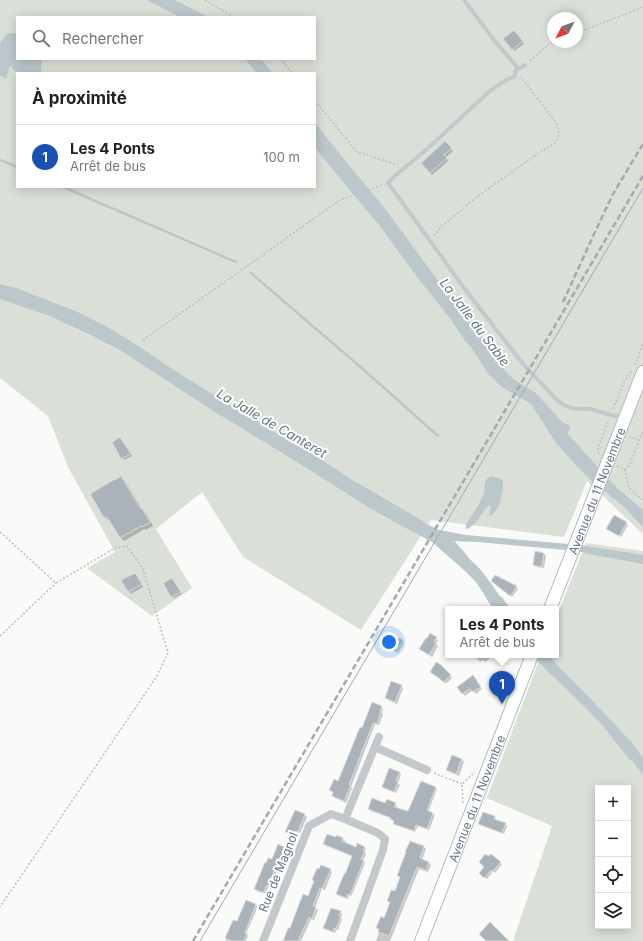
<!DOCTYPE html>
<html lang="fr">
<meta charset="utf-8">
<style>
:root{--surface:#fff;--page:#f6f6f6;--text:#222;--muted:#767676;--line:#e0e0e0;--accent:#111827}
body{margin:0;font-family:Inter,sans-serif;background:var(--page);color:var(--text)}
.controls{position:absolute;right:12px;bottom:12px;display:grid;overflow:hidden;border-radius:0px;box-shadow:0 2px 10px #0003}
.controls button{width:36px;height:36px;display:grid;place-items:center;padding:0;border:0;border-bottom:1px solid var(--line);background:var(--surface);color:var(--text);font:20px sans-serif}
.compass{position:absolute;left:547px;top:12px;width:36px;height:36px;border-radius:50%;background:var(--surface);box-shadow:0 2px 10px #0003;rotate:229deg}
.you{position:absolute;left:389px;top:642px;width:14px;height:14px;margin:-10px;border:3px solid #fff;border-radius:50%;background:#1a73e8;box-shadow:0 0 0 6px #1a73e833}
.badge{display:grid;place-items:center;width:26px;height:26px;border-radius:50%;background:var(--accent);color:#fff;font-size:13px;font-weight:700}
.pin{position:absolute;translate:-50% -33px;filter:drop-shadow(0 1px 2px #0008)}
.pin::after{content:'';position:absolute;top:21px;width:14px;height:12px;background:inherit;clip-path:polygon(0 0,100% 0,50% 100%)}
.popup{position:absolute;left:445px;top:606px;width:114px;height:52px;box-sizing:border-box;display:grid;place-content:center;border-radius:0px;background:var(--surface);filter:drop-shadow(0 1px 3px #0005);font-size:13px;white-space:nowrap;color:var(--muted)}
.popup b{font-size:15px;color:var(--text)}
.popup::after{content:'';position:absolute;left:50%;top:100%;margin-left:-8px;border:8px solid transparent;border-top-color:var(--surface)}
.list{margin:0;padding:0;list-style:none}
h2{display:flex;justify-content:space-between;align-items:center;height:52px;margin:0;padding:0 16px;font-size:17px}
h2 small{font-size:13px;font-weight:400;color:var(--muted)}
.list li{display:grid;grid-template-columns:26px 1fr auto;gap:12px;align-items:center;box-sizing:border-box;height:64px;padding:0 16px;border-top:1px solid var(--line)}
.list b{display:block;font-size:15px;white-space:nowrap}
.list p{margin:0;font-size:13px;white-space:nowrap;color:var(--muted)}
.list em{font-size:13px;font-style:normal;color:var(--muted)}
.icon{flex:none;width:22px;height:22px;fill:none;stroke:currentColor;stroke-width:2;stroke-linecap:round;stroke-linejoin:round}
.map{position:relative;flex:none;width:643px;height:941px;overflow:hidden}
.search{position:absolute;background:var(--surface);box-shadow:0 2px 10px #0003;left:16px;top:16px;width:300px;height:44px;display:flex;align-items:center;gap:10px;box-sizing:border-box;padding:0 14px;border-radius:0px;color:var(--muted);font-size:15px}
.panel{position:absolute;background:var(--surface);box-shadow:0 2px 10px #0003;left:16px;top:72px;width:300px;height:116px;border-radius:0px}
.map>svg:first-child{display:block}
</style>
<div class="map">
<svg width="643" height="941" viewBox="0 0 643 941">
<rect width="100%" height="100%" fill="#fafaf8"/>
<g fill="#dadfd7" fill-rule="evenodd">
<path d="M0 0H643V534L587 481 564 537 431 520 361 630 243 557 202 492 156 529 192 588 152 616 87 568 115 552 68 467 48 416 0 378ZM17 17H315V59H17ZM553 18H577V42H553ZM17 73H315V187H17Z"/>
<path d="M586 543 643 551V941H513L552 826 487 798 541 655H556V618ZM598 788H628V926H598Z"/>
</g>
<g fill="#bbc7cb">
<path d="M147 0H175L208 17H180Z"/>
<path d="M7 33 17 34V59H42L41 73H17L10 66 6 79 0 76V43Z"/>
<path d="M245 59H261L273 73H257Z"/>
<path d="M315 123 339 153 386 210 433 274 479 332 494 358 507 373 516 381 536 393 562 422 570 426 569 431 567 433 615 486 643 510V527L622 505 594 483 573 462 556 443 531 404 502 387 489 375 473 350 463 338 452 321 418 278 379 225 315 148Z"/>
<path d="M0 284 19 289 52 302 80 313 109 328 140 347 172 369 209 392 249 416 282 437 308 451 395 508 408 515 439 530 466 535 580 545 643 555V564L589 554 577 551 478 542 451 541 480 569 493 586 508 609H493L480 588 475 581 465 571 432 542 402 526 368 507 305 467 215 412 123 352 95 337 50 316 0 299Z"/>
<path d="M492 476 503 480C503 492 501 510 490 516L489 515 491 506H488C481 513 476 527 466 529V524L478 506 484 493 485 482 488 478Z"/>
<path d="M531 655H548L559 667 608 717 632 743 643 758V775L624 749 613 737 588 710Z"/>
</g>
<g fill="#0003">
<path d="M514 32 524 44 514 51 512 49Z"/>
<path d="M445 143 453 151 446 157 448 161 432 175 430 173Z"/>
<path d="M122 440 132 456 124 460 122 458Z"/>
<path d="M121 477 125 481 142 509 146 513 153 526 146 530 145 529 124 541 120 537 111 521H109L105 518 92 494Z"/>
<path d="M626 523 628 525 621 537 608 529Z"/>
<path d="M536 552 544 554 546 556 544 568 536 567 534 565Z"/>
<path d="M137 576 143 587 131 594 122 581Z"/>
<path d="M495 576 516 587 518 589 512 597 495 583Z"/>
<path d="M172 579 182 594 174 598 172 596Z"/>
<path d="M430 635 438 640 436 644 438 646 432 657 420 649Z"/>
<path d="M402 641 404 643 398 653 393 650Z"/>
<path d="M474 655H494L485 662 483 660 480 662Z"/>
<path d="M440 665 452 678 447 683H445L431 672Z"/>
<path d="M474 679 482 689 476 694 473 690 465 696 458 687Z"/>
<path d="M401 686 403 688 397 704 388 700 386 698Z"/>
<path d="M381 707 383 709 382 713 383 714 379 725 375 724 351 787 352 788 346 803 335 798 333 796 334 793 331 790 339 782 362 729Z"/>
<path d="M462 760 464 762 459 776 449 772 447 770Z"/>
<path d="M399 773 401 775 398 783 400 785 396 793 385 789 383 787Z"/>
<path d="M435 788 437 789 428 812 435 815 429 830 418 826 415 832 396 825 394 823 395 821 391 818 371 811 369 809 386 804H395L397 806 396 809 408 813Z"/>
<path d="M295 811 305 815 307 817 300 833 297 832 296 836 288 833 286 831Z"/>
<path d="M494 817 496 818 495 821 505 824 507 826 504 834 481 825 480 824Z"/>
<path d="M337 836 343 839 345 841 344 843 356 848 364 847 366 849 365 852 366 854 363 861 365 863 353 892 351 896 349 895 348 899 339 896 337 894 346 876 353 856 326 846 325 844 336 838Z"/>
<path d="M410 842 424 847 426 849 422 860 429 863 431 865 428 872 419 869 390 941H376L380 930 377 928 384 919 390 903 388 901 395 893 400 877 398 875Z"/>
<path d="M279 846 288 849 290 851 281 874 276 873 270 887H268L266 894 257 891 255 889 273 861Z"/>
<path d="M500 863 502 864 495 873 493 871 487 879 480 873 485 867Z"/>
<path d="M330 870 332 872 325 890 322 889 315 908 318 910 314 920 311 919 301 941H284L309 897Z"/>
<path d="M246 901 256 905 258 906 246 934 248 936 246 941H226L234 921 237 923Z"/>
<path d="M340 912 342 914 341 918 342 919 338 930H336L335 933 326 930 324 928Z"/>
</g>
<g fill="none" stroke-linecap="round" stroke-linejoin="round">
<g stroke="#bbc7cb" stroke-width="2.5">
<path d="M0 160 17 167"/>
<path d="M63 187 236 262"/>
<path d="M251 273 364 370 438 436"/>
<path d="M357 484 424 523"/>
<path d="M451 539 467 557"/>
<path d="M501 598 509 609"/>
<path d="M609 732 631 759"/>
</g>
</g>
<g fill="#aab3b9" stroke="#dcdcda">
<path d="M514 30 523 41 512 50 503 39Z"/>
<path d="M445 141 452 148 444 155 447 158 430 173 421 163Z"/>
<path d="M120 437 131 454 121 459 112 442Z"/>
<path d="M121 476 141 509 142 508 150 522 142 527 141 526 120 538 107 517 104 518 90 494 115 479V480Z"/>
<path d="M614 515 627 522 619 536 606 529Z"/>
<path d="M535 551 544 553 542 567 533 565Z"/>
<path d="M135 573 142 584 128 592 121 580Z"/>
<path d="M495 575 517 586 514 591 510 596 491 581Z"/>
<path d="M172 578 181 592 171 597 163 583Z"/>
<path d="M430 633 437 637 434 642 436 643 429 655 419 649 426 638H427Z"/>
<path d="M397 637 403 640 396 652 390 648Z"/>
<path d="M436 662 441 665 451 675 443 682 440 679 430 672Z"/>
<path d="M473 675 481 687 473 692 470 689 462 694 457 687Z"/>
<path d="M391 681 402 685 395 702 385 698Z"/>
<path d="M372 702 382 706 380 711H381L377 724 373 723 349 785H351L344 801 332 796 333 792 329 790 334 779 338 781 360 727 362 728Z"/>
<path d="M452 755 462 759 456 774 446 770Z"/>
<path d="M389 768 400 772 396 781 398 782 394 792 382 787Z"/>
<path d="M421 781 436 787 427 810 433 813 427 829 416 825 414 831 393 824 394 821 390 819 391 818 368 809 372 798 385 803 387 799 396 803 394 807 408 811Z"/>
<path d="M295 810 305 814 298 832 295 831 294 835 285 832Z"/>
<path d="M483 812 495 816 494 819 506 823 502 833 478 824Z"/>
<path d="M327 834 336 837V835L343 838 342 841 356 847 357 843 365 847 363 850 365 851 361 859 364 860 352 890 349 895 347 894 346 898 336 894 344 874H345L352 856 323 844Z"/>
<path d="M410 841 424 846 420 858 429 862 426 870 417 867 389 936 378 932 379 929 376 928 381 916 384 918 390 902 387 901 389 896 391 890 395 891 400 877 397 876 406 852H405Z"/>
<path d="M278 844 288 849 278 873 274 871 268 886H266L264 892H261L254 889 265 862 266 863 268 858 272 859Z"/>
<path d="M485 854 488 856 491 854 501 862 492 872 491 870 484 878 479 873 484 867 479 862Z"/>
<path d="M321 865 331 869 322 889 320 888 313 906 316 907 312 919 309 917 298 941H283L288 928H290L303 894 308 896 314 881 312 880 317 868 319 869Z"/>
<path d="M246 900 256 904 245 933H247L244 941H231L225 938 233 920 237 921Z"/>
<path d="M331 908 341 911 339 916 341 917 336 929 334 928 333 932 323 928Z"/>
<path d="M490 922 509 941H486L479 934Z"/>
</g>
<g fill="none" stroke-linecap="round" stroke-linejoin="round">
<defs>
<g id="secondary">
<path id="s1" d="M550 609 643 372"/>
<path id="s2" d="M421 941 532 655"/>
</g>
</defs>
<use href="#secondary" stroke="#b3babf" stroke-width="14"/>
<g stroke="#bbbfc2" stroke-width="1.5" stroke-dasharray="2 2" stroke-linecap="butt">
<path d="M205 0 234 17"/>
<path d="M577 33 643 7"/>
<path d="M280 59 292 73"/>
<path d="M530 61 550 43 553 42"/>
<path d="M315 101 357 152 398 165"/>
<path d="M434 236 440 228 478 196 533 157 555 143 558 138 559 134 557 124 521 77"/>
<path d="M143 340 340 200 383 185"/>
<path d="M635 365 643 344"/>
<path d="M613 409 624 382 632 370"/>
<path d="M629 437 639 440"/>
<path d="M599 454 598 448 609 420"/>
<path d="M617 466 625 470 629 488 643 500"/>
<path d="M625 470 630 464 643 430"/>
<path d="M0 532 56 583 115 548 127 546 143 569 168 653 157 676 0 907"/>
<path d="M0 636 56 583"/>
<path d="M434 773 462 784"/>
<path d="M463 803 462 784 475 772"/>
</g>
<g stroke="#c3c8cc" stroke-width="4">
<path d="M464 0 494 40 517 67 514 77 506 80 490 91 427 149 396 175 388 183 410 213 464 288 498 332 524 365 557 400 564 405 571 408 580 409H590L611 415 623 417"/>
<path d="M515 71 525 65"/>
</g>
<g stroke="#c3c8cc" stroke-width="8">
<path d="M375 747 427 770"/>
<path d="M263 941 309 826 331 814 345 819"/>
<path d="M350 941 383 850 385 839 378 833 345 819 379 737"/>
</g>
<use href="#secondary" stroke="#fff" stroke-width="12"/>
<path stroke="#a2aab0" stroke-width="1" d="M200 941 643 188"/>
<g stroke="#a2aab0" stroke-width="2.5" stroke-dasharray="6 3" stroke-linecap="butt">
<path d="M563 302 594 234 613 194 643 144"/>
<path d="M193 941 643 176"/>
</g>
</g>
<g text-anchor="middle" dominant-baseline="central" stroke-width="4" stroke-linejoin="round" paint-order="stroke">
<g font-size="12" fill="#657683" stroke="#fff">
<text stroke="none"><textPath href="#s1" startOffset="127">Avenue du 11 Novembre</textPath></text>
<text stroke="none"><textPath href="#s2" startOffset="153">Avenue du 11 Novembre</textPath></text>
<text transform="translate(278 872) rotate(-68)">Rue de Magnol</text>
</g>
<g font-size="13" font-style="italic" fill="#60757c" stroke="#fff">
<text transform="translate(475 322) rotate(53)">La Jalle du Sable</text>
<text transform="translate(272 423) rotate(30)">La Jalle de Canteret</text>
</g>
</g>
</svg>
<div class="controls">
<button>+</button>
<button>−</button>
<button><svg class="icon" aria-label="locate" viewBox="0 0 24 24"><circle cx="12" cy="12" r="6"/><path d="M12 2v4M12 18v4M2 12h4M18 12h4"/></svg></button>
<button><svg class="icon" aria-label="layers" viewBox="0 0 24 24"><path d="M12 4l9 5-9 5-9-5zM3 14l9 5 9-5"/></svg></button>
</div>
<svg class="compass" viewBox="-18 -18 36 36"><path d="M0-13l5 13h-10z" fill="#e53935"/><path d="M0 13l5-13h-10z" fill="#767676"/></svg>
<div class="you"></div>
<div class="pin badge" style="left:502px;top:704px;background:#1a4fb4">1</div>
<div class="popup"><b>Les 4 Ponts</b>Arrêt de bus</div>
<div class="search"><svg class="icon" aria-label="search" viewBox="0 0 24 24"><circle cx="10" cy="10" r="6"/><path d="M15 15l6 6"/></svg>Rechercher</div>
<section class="panel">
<h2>À proximité<small></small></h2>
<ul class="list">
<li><span class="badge" style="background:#1a4fb4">1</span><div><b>Les 4 Ponts</b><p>Arrêt de bus</p></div><em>100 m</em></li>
</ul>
</section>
</div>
